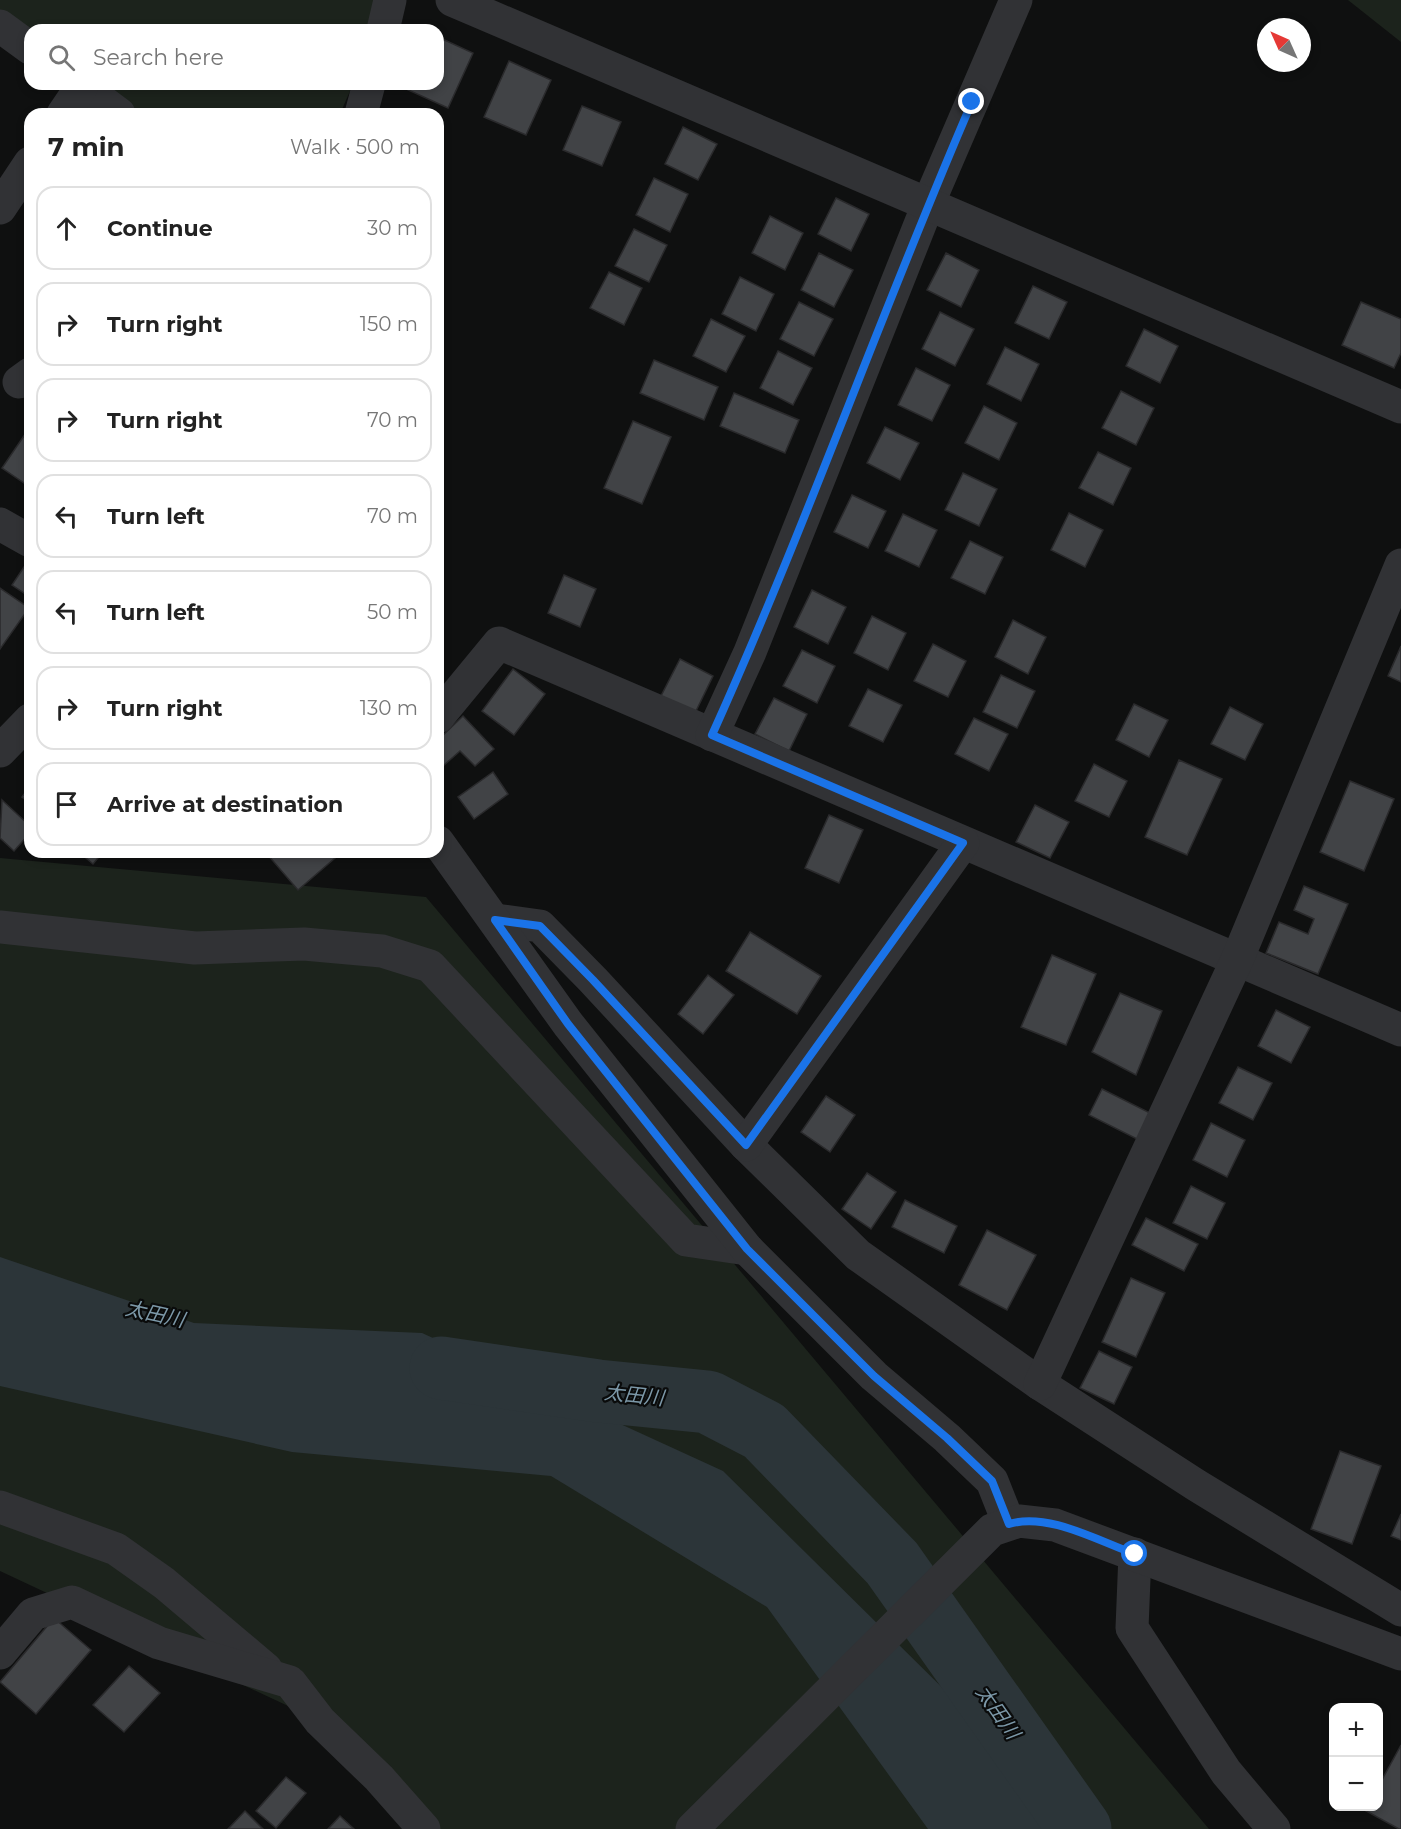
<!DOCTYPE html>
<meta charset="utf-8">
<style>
:root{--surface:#fff;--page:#f2f2f2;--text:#222;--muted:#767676;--line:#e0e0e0}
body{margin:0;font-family:Montserrat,"Noto Sans JP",sans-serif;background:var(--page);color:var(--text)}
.controls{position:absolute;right:18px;bottom:18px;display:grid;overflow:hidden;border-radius:12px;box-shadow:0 3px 9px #0003}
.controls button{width:54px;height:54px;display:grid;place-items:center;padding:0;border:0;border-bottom:2px solid var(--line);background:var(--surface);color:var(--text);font:30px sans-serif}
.compass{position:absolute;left:1257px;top:18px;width:54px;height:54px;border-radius:50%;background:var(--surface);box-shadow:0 3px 9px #0003;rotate:315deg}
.stop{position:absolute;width:18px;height:18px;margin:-14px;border:4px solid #1a73e8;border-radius:50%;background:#fff}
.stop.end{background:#1a73e8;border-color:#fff;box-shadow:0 2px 6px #0008}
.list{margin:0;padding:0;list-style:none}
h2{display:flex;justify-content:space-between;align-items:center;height:78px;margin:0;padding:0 24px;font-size:26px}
h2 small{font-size:20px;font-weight:400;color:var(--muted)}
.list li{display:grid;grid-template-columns:39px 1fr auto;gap:18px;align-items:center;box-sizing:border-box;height:84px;margin:0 12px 12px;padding:0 12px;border:2px solid var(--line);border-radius:18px}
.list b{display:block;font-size:22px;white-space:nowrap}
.list em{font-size:20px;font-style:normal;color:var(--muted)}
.icon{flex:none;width:33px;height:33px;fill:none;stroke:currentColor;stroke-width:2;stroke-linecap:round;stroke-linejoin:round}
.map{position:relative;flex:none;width:1401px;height:1829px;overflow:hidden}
.search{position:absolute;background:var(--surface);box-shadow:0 3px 9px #0003;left:24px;top:24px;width:420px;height:66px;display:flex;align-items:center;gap:15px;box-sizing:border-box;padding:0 21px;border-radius:18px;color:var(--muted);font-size:22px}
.panel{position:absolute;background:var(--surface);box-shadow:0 3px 9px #0003;left:24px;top:108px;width:420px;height:750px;border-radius:18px}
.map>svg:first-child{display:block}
</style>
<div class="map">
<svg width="1401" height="1829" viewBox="0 0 1401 1829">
<rect width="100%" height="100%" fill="#0f1010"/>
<g fill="#1c231c">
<path d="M0 0H387L374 30H30L0 26Z"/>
<path d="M1348 0H1401V42Z"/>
<path d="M78 84H353L340 114H119Z"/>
<path d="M0 858 426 897 1209 1829H417L320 1721 0 1571Z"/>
</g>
<path fill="#2c3539" d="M0 1257 194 1323 422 1333 723 1471 979 1724 1066 1829H928L767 1607 551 1476 292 1452 0 1386Z"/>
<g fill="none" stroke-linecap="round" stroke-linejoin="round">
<path stroke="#2c3539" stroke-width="63" d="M441 1368 598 1391 708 1402 764 1431 892 1563 1080 1829"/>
</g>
<g fill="#414346" stroke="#2a2a2c" stroke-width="1.5">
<path d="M438 37 473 53 448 108 406 89 409 84H438Z"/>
<path d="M509 61 551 80 526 135 484 117Z"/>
<path d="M582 106 621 122 602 166 563 150Z"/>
<path d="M683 127 717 144 698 180 665 164Z"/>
<path d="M654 178 688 194 670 232 636 215Z"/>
<path d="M836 198 869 214 851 251 818 234Z"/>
<path d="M770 216 803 233 785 270 752 253Z"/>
<path d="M634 229 667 245 649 282 615 266Z"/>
<path d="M819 253 853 270 834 307 801 290Z"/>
<path d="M946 253 979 270 961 307 927 290Z"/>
<path d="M609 272 642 288 624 325 590 308Z"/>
<path d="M740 277 774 294 756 331 722 314Z"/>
<path d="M1033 286 1067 302 1049 339 1015 323Z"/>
<path d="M799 302 833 319 814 356 780 339Z"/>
<path d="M1361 302 1401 319V353L1394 368 1342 345Z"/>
<path d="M940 312 974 329 955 366 922 349Z"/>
<path d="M711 319 745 336 726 372 693 356Z"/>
<path d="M1144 329 1178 346 1160 383 1126 366Z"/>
<path d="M1005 347 1039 364 1021 401 987 384Z"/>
<path d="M778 351 812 368 793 405 760 388Z"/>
<path d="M654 360 718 387 704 420 640 393Z"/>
<path d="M916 368 950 385 932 421 898 405Z"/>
<path d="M1121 391 1154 408 1136 445 1102 428Z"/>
<path d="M734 393 799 420 785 453 720 426Z"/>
<path d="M984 406 1017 423 999 460 965 443Z"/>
<path d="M633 421 671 437 642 504 604 488Z"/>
<path d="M30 427V487L2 468Z"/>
<path d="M885 427 919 443 900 480 867 463Z"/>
<path d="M1098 452 1131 468 1113 505 1079 488Z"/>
<path d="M963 473 997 489 979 526 945 510Z"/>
<path d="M852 495 886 511 868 548 834 532Z"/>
<path d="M1069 513 1103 530 1085 567 1051 550Z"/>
<path d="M903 514 937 530 919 567 885 551Z"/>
<path d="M970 541 1003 557 985 594 951 578Z"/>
<path d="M30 558V597L12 585Z"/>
<path d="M564 575 596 589 580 627 548 613Z"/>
<path d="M0 588 29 608 0 649Z"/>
<path d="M812 590 846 607 828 644 794 627Z"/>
<path d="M872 616 906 633 888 670 854 653Z"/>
<path d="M1013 620 1046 637 1028 674 995 657Z"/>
<path d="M933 644 966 661 948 697 914 681Z"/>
<path d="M1401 646V682L1388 676Z"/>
<path d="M802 650 835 666 817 703 783 686Z"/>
<path d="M680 659 713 676 695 713 661 696Z"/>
<path d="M513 669 545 694 514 735 482 711Z"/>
<path d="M1001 675 1035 691 1017 728 983 712Z"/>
<path d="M868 689 902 705 883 742 849 726Z"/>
<path d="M774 698 807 714 789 751 755 734Z"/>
<path d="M1134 704 1168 720 1149 757 1116 740Z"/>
<path d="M1230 707 1263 724 1245 760 1211 744Z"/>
<path d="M463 716 494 749 475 766 460 751 443 766 438 760V740Z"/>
<path d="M974 718 1008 734 989 771 955 754Z"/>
<path d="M1179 760 1222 779 1187 855 1145 837Z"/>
<path d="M1094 764 1127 781 1109 817 1075 801Z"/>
<path d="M493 772 508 794 474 819 458 797Z"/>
<path d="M1350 781 1394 799 1364 871 1320 852Z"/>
<path d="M30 786V803L22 797Z"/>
<path d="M2 800 30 826V833L14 851 0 838Z"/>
<path d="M1035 805 1069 822 1050 858 1016 842Z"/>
<path d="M829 815 863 830 839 883 805 868Z"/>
<path d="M79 852H103L93 864Z"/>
<path d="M270 852H342L298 890 267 854Z"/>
<path d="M1304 886 1348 904 1318 974 1266 953 1279 922 1308 934 1314 919 1294 910Z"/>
<path d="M750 932 821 976 797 1014 726 971Z"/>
<path d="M1052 955 1096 974 1066 1045 1021 1027Z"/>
<path d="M708 975 734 995 703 1034 678 1014Z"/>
<path d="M1120 993 1162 1011 1136 1075 1092 1052Z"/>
<path d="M1276 1010 1310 1027 1291 1063 1258 1046Z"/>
<path d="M1238 1067 1272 1083 1253 1120 1219 1103Z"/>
<path d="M1102 1089 1154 1115 1141 1141 1089 1115Z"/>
<path d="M826 1096 855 1115 830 1152 801 1132Z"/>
<path d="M1211 1123 1245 1140 1227 1177 1193 1160Z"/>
<path d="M867 1173 896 1192 871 1229 842 1209Z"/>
<path d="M1191 1186 1225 1203 1207 1239 1173 1223Z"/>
<path d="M905 1200 957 1226 944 1253 892 1227Z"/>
<path d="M1146 1218 1198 1244 1184 1271 1132 1245Z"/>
<path d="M987 1230 1036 1255 1007 1310 959 1285Z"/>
<path d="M1131 1278 1165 1293 1136 1357 1102 1342Z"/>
<path d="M1099 1351 1132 1367 1114 1404 1080 1388Z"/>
<path d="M1340 1451 1381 1466 1352 1544 1311 1529Z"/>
<path d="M1401 1514V1540L1391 1536Z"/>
<path d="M54 1618 91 1650 36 1714 0 1682Z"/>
<path d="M129 1666 160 1693 124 1732 93 1705Z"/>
<path d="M1401 1745V1829H1399L1366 1811 1368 1806H1378V1787Z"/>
<path d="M286 1777 306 1793 276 1828 256 1811Z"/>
<path d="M245 1811 263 1829H228Z"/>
<path d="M340 1816 354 1829H328Z"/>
</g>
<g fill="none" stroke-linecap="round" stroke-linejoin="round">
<g stroke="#313235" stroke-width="33">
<path d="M0 26 30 48"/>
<path d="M79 84 119 114"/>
<path d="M63 114 82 86"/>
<path d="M0 208 30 163"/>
<path d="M19 382 30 374"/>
<path d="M0 524 30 541"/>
<path d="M438 717 499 643 1401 1030"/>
<path d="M712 735 750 652 929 202 1016 0"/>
<path d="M0 751 30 720"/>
<path d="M495 920 540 926 593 980 746 1145 858 1255 1040 1384 1196 1485 1401 1610"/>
<path d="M0 927 195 948 304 944 382 951 430 966 686 1240 747 1249"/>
<path d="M746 1145 963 843"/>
<path d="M1040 1384 1237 960 1401 565"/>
<path d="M0 1507 116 1549 164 1583 266 1669"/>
<path d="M1135 1554 1132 1628 1226 1772 1274 1829"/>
<path d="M0 1653 33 1614 72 1602 159 1643 290 1682 320 1721 379 1778 424 1829"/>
</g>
<g stroke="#313235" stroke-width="33">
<path d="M452 0 1401 407"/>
<path d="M383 30 390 0"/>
<path d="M361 114 369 84"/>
<path d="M438 842 568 1024 747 1249 874 1376 947 1438 992 1481 1009 1524"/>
<path d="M692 1829 992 1530 1019 1521 1055 1525 1401 1654"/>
</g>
</g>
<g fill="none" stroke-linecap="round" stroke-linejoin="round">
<path stroke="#1a73e8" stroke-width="8" d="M972 102C881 312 806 527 712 735L963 843 746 1145 593 980 540 926 495 920 568 1024 747 1249 874 1376 947 1438 992 1481 1009 1524C1048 1512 1098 1541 1135 1554"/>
</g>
<g text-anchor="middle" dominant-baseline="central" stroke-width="4.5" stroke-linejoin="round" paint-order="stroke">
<g font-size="20" font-style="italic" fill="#7c98a8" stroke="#0a0b0b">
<text transform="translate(155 1314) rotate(12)">太田川</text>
<text transform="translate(634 1395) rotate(6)">太田川</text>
<text transform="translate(998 1712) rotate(55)">太田川</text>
</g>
</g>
</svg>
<div class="controls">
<button>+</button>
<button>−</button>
</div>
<svg class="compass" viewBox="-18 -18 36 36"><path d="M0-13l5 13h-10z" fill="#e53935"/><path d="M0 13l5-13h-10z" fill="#767676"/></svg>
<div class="stop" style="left:1135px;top:1554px"></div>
<div class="stop end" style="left:972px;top:102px"></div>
<div class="search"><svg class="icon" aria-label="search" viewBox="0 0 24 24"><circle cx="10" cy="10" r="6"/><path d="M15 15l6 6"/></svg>Search here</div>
<section class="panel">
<h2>7 min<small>Walk · 500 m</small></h2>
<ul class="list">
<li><svg class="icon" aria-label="ahead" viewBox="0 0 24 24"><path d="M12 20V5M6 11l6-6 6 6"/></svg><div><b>Continue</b></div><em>30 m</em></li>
<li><svg class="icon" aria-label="right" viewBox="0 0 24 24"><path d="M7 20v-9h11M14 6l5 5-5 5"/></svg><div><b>Turn right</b></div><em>150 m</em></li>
<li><svg class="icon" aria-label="right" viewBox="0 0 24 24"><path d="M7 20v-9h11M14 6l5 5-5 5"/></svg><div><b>Turn right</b></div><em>70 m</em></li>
<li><svg class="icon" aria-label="left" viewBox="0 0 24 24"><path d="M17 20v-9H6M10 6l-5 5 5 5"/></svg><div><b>Turn left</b></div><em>70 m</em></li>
<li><svg class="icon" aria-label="left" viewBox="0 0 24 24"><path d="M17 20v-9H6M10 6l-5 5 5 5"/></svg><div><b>Turn left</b></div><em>50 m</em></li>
<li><svg class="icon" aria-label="right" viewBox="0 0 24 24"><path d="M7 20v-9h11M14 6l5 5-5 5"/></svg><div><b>Turn right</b></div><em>130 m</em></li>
<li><svg class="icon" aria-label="arrive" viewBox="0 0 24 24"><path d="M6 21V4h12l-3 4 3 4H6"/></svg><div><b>Arrive at destination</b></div></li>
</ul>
</section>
</div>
